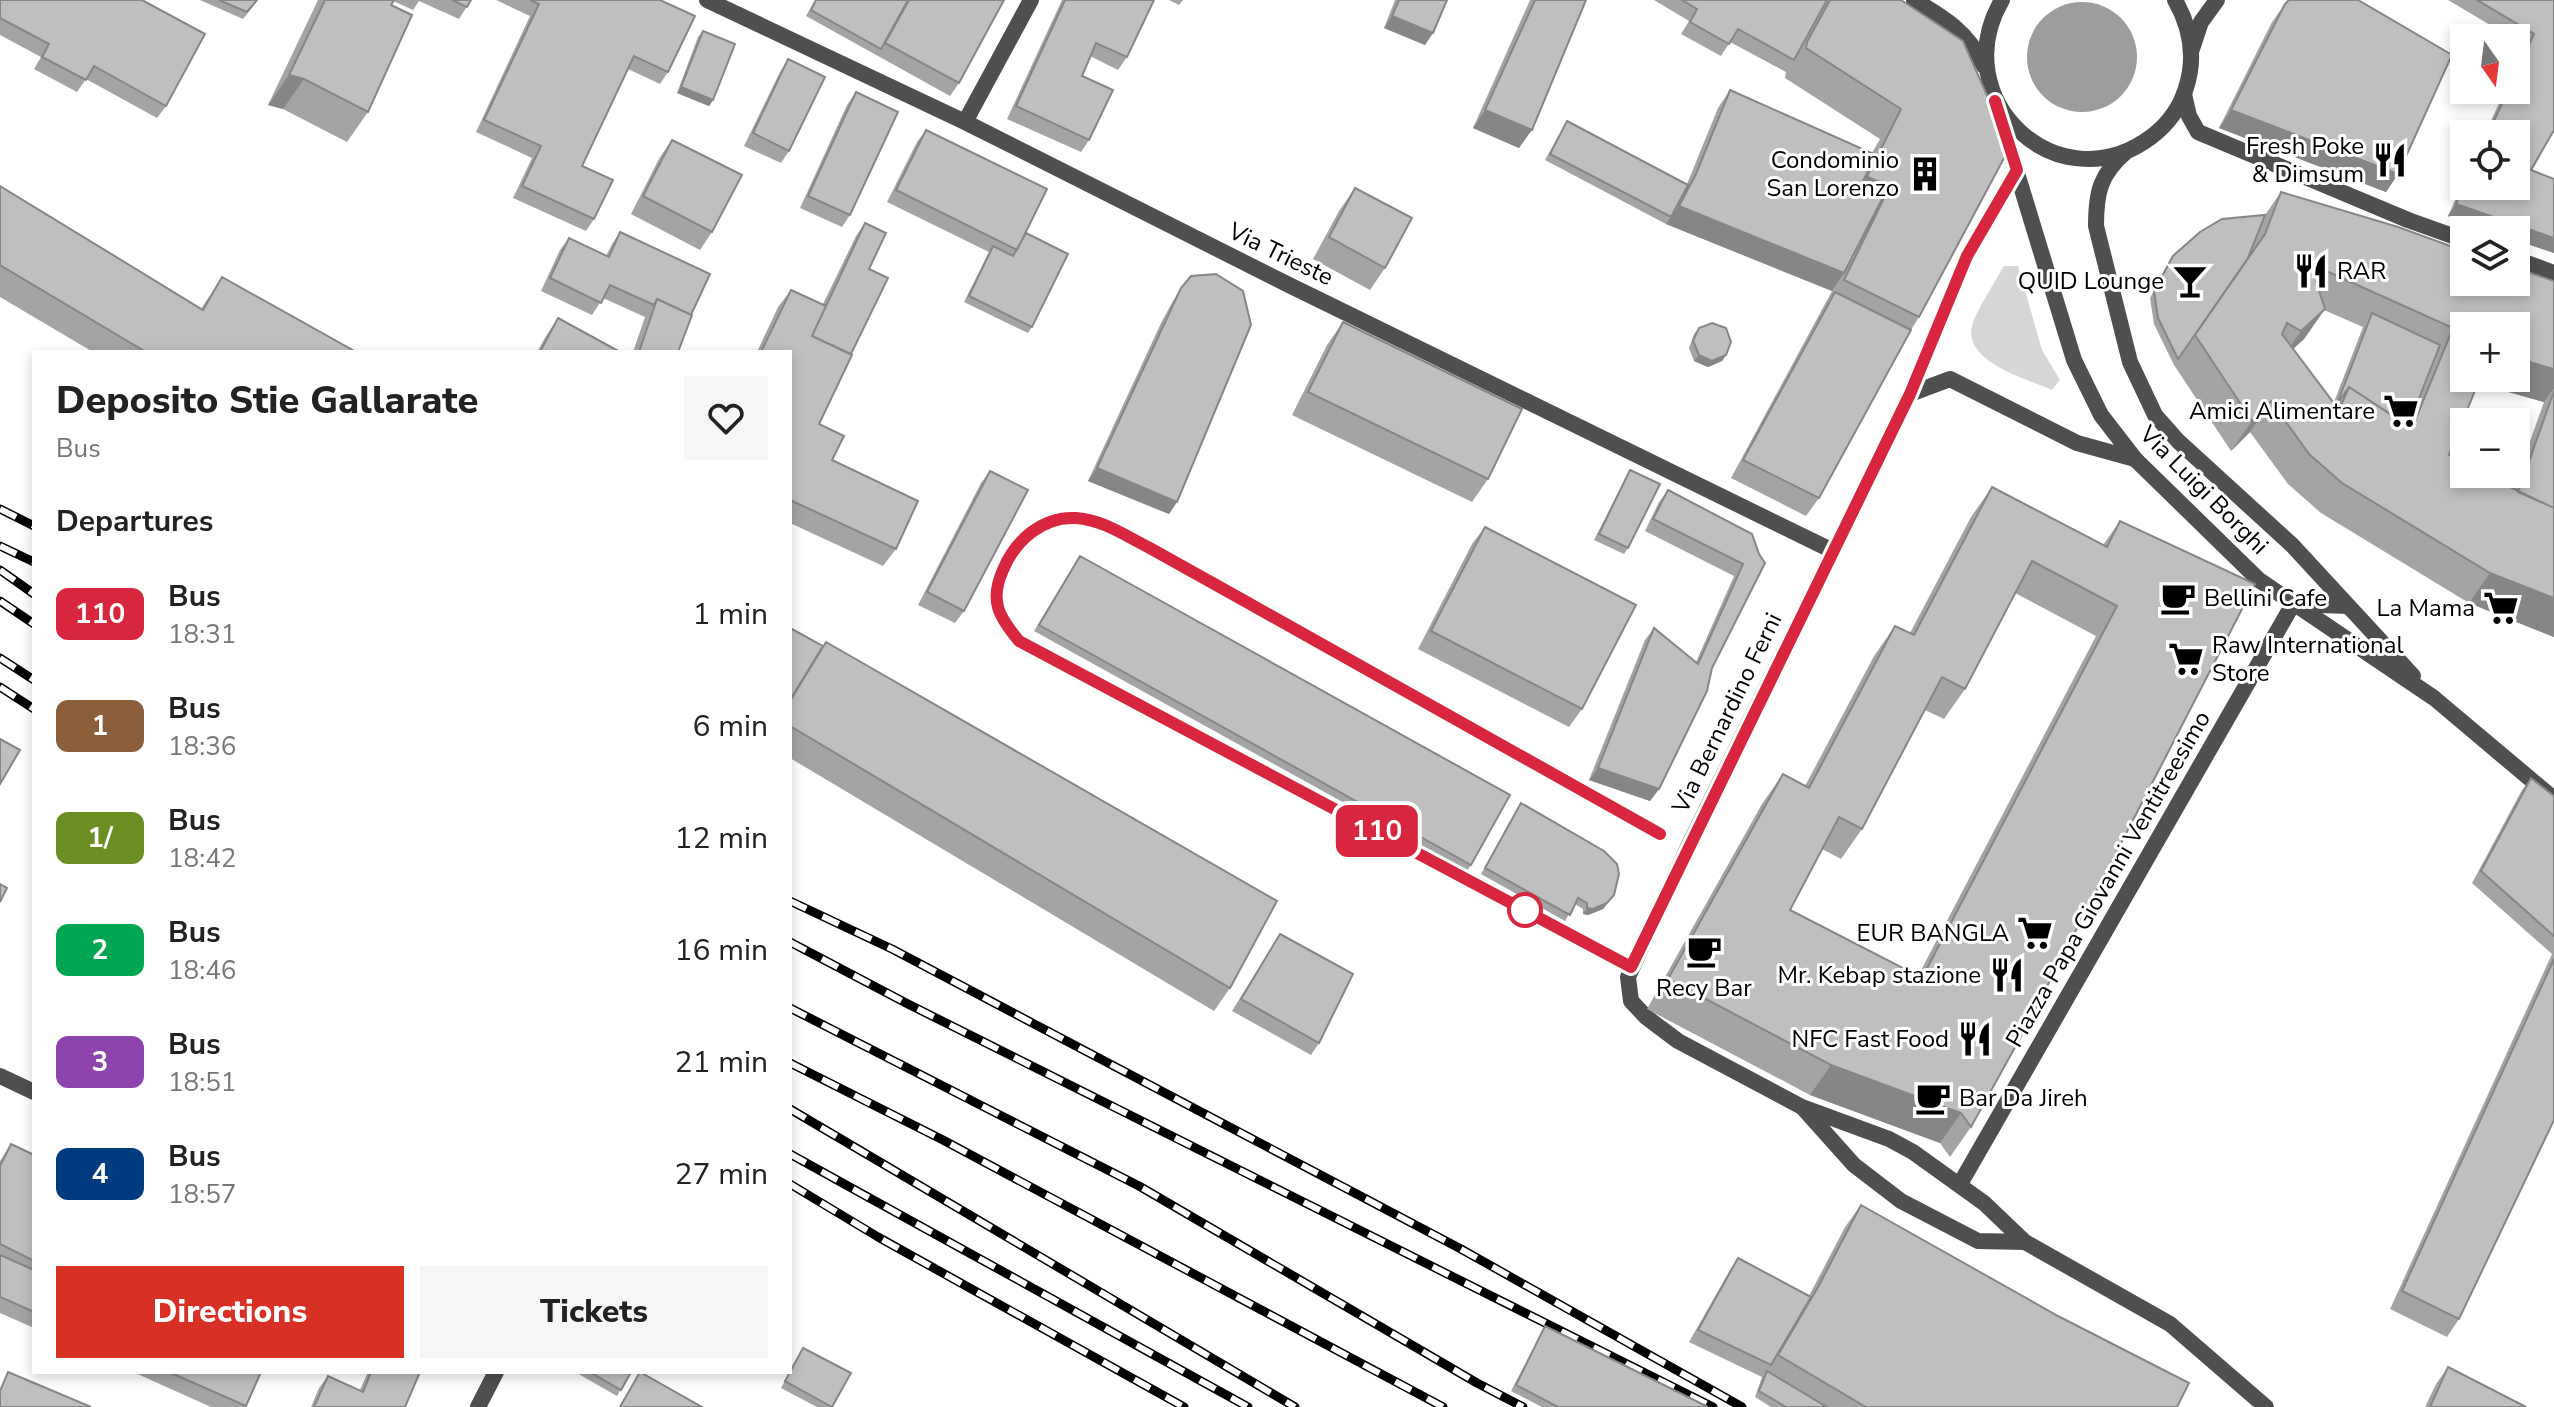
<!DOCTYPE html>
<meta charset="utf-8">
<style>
:root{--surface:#fff;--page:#f6f6f6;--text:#222;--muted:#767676;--accent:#d93025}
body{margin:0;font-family:"Nunito Sans",sans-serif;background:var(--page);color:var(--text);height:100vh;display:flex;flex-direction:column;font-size:30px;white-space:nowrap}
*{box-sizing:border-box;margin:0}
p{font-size:26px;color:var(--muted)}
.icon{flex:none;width:44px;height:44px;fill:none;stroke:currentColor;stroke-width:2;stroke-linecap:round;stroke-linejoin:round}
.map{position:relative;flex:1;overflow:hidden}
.panel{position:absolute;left:32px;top:350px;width:760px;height:1024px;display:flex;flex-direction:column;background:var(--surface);border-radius:0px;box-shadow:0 4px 12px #0003}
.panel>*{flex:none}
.badge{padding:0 16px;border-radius:12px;font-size:28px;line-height:52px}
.needle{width:52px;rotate:166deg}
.controls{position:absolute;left:2450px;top:24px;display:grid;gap:16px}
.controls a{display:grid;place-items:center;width:80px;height:80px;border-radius:0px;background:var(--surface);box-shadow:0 4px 12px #0003;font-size:40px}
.map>.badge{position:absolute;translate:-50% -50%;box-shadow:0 0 0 4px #fff}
h2{padding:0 24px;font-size:30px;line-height:72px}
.round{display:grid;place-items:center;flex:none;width:84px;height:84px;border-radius:0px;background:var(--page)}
.overview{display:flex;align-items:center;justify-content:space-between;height:136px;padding:0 24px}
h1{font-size:38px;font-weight:800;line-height:60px}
.cta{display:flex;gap:16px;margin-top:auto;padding:16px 24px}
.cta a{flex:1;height:92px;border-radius:0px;background:var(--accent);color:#fff;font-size:32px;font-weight:800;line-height:92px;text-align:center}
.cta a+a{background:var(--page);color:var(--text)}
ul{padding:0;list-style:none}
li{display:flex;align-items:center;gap:24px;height:112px;padding:0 24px}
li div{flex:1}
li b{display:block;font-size:30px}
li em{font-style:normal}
li .badge{min-width:88px;font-weight:700;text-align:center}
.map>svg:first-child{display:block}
.green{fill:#d6d6d6}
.water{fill:#9d9d9d}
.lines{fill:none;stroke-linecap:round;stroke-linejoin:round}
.minor{stroke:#4f4f4f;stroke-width:16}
.tertiary{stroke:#4f4f4f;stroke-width:16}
.rail-casing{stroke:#000;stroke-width:9}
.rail{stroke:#fff;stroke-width:6;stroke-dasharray:18;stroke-linecap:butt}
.wall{fill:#a4a4a4;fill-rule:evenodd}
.shaded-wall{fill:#868686}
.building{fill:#bfbfbf;stroke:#868686;stroke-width:2;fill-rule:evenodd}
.line-casing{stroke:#fff;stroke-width:18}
.line{stroke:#d7263d;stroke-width:12}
.stop-dot{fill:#fff;stroke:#d7263d;stroke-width:4}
.labels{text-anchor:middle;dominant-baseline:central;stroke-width:6;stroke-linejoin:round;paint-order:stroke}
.poi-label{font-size:24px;fill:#000;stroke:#fff;text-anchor:end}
.street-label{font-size:24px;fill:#000;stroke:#fff}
</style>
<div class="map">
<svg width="2554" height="1407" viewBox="0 0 2554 1407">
<rect width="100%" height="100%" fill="#fff"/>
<path class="green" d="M2004 266H2018L2042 350 2060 380 2052 390C2027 379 1963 362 1972 326 1975 313 1996 280 2004 266Z"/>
<path class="water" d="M2027 57a55 55 0 1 1 110 0a55 55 0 1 1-110 0Z"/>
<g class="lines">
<path class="minor" d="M707 0 965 122 1291 286 1833 551
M2192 49 2201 22 2217 0
M2184 94 2189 116 2198 132 2408 220 2464 240
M965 122 1031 0
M2017 170 1967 256 1910 394 1687 849 1628 977 1631 1001 1646 1017 1678 1041 1802 1107 1889 1139 1913 1152 1984 1203 2025 1242 2170 1324 2266 1407
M2516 259 2554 273
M1910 394 1950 379 2077 443 2135 459
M0 1076 34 1092
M1803 1108 1854 1165 1901 1201 1978 1241 2025 1242
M1960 1184 2293 604 2348 606
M478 1407 496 1372"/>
<path class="tertiary" d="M1914 0C1945 18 1968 32 1984 66
M2002 0C1944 99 2058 206 2151 137 2167 125 2180 108 2186 88 2196 57 2191 28 2175 0
M1995 101 2074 360 2101 415 2135 459 2259 580 2434 698 2554 799
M2127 151C2100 174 2096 192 2096 226L2130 362 2155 415 2178 441 2292 545 2413 676"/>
<g class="rail-casing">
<path id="rail" d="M0 509 34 526
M0 546 34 562
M0 570 34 594
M0 601 34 624
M0 658 34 680
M0 687 34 709
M790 901 892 949 1461 1249 1742 1407
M790 942 906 1003 1713 1407
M790 1008 1139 1186 1477 1383 1523 1407
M790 1063 943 1140 1443 1407
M790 1109 1295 1407
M790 1154 1248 1407
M790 1184 878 1237 1184 1407"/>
</g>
<use href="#rail" class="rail"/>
</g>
<path class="wall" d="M0 0 166 106 157 118 86 79 77 92 34 69 41 57 0 35Z
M200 0H258L243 19Z
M318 0H471L459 19 419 1 413 10 393 1 391 5 368 112 347 142 283 109 268 105Z
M496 0H660L668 72 660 84 628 69 582 166 594 219 586 231 513 198 532 158 476 132 530 16Z
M815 0H1004L959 83 950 96 806 16Z
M1062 0H1154L1127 57 1118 70 1090 56 1082 76 1089 140 1081 152 1007 119Z
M1169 0H1183L1179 5Z
M1395 0H1447L1425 45 1384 28Z
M1530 0H1586L1519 148 1473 128Z
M1654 0H1901L1919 317 1911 330 1819 498 1806 516 1731 478 1832 291 1666 224 1545 160 1567 121 1687 184 1718 108 1730 90 1872 153 1880 139 1785 78 1786 72 1730 42 1721 56 1681 34 1689 21Z
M2448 0H2554L2531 170 2554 253 2516 240V230H2488L2448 216 2464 180V186L2516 134H2485L2505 90H2516V66L2525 46 2516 40V38H2512Z
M2285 4 2398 174 2386 192 2219 128 2272 22Z
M703 31 713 100 709 106 677 93 698 37Z
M788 59 789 151 781 163 744 146 780 72Z
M856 92 850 215 842 227 800 208 847 105Z
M926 130 1026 233 1032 327 1028 333 964 302 989 252 887 202 917 142Z
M672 140 712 232 700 250 631 214 660 157Z
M0 186 201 309 222 277 356 352H93L0 297Z
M1355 188 1385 268 1370 290 1313 259 1339 211Z
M2281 192 2554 281V637L2469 603 2321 513 2288 484 2250 432 2231 451 2174 365 2154 324 2150 298 2169 262 2173 256 2265 215ZM2324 310 2363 327 2334 402 2293 349 2304 339ZM2477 383 2544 402 2513 489 2449 455Z
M865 223 869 269 851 354 819 424 832 460 896 549 883 566 790 523V352H757L778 307 791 290 823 304 856 236Z
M620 232 691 315 678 352H633L645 317 603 298 592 315 541 291 560 250 569 238 606 256 612 244Z
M1181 288 1177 502 1169 514 1088 481 1161 323 1173 301Z
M558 318 620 352H537L546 336Z
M1343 322 1488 479 1472 502 1292 415 1327 345Z
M1699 328 1726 355 1722 361 1708 367 1694 361 1689 348 1694 334Z
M1630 470 1628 548 1624 554 1594 540 1626 477Z
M990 471 964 611 955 623 918 605 981 483Z
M1992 487 2103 545 2120 521 2255 584 1971 1127 1950 1157 1940 1143 1810 1095 1647 1009 1762 804 1783 774 1805 786 1874 656 1895 626 1910 633 1971 517ZM2015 593 2096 636 1918 976 1790 910 1822 849 1841 859 1862 829 1925 710 1944 719 1965 689Z
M1668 490 1752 534 1712 668 1659 789 1650 801 1589 780 1645 640 1654 628 1696 662 1734 576 1645 531 1659 502Z
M1485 527 1582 709 1569 727 1418 649 1472 544Z
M1076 562 1471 865 1467 871 1034 631Z
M790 628 1230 988 1214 1011 790 758Z
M2531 778 2554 796V1120L2459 1319 2447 1337 2390 1309 2552 954 2472 883 2522 790Z
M1521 803 1614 895 1603 909 1588 915 1583 914V909L1575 904 1565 921 1481 874Z
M1280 934 1319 1043 1311 1055 1232 1011Z
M11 1144 34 1155V1328L0 1313V1161Z
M1861 1205 2177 1407H1771L1755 1397 1762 1377 1689 1342 1730 1270 1738 1258 1809 1296 1845 1227Z
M1545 1326 1708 1407H1542L1511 1391Z
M803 1348 832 1407H817L781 1388Z
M2448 1367 2526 1407H2425L2436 1384Z
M133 1372H261L245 1407H211Z
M368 1372H420L405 1407H311L319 1388 328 1376 360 1390Z
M575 1372H631L617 1396Z
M640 1372 702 1407H619Z"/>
<path class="shaded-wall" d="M1392 16 1433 33 1425 45 1384 28Z
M289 75 304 79 283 109 268 105Z
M681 87 713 100 709 106 677 93Z
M1485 110 1532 130 1519 148 1473 128Z
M2231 110 2398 174 2386 192 2219 128Z
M1867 177 1890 186 1869 216 1846 207Z
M2456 204 2554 238V253L2516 240V230H2488L2448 216Z
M1679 206 1844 273 1832 291 1666 224Z
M2325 309 2304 339 2280 361 2301 331Z
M1699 355H1726L1722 361 1708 367 1694 361Z
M2516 358 2554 369V388L2544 402 2469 381 2471 378H2516Z
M2271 401 2250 432 2231 451 2252 421Z
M1097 468 1177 502 1169 514 1088 481Z
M2490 573 2554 598V637L2469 603Z
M1598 768 1659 789 1650 801 1589 780Z
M1614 895 1603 909 1588 915 1583 914 1587 908Z
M1831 1065 1961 1113 1940 1143 1810 1095Z"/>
<path class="building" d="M0 0H142L205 34 166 106 94 66 86 80 42 57 49 44 0 18Z
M219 0H257L247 12Z
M325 0H394L391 5 412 15 368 112 304 79 289 75Z
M452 0H471L467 7Z
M530 0H660L695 16 668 72 634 56 582 166 613 180 594 219 522 186 541 146 484 120 539 4Z
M816 0H908L881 49 811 10Z
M909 0H1004L959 83 885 43Z
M1065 0H1154L1127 57 1096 43 1082 76 1113 90 1089 140 1016 106Z
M1399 0H1447L1433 33 1392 16Z
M1535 0H1586L1532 130 1485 110Z
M1682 0H1827L1794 60 1738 29 1729 44 1690 22 1697 9Z
M1830 0H1901L1963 41 2010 147 1919 317 1844 280 1890 186 1867 177 1901 109 1806 48 1807 42Z
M2289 0H2358L2452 55 2398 174 2231 110 2285 4Z
M2477 0H2554V130L2531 170 2554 179V238L2456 204 2464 186H2516V134H2488L2508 90H2516V73L2534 34Z
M703 31 735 44 713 100 681 87Z
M788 59 825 77 789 151 753 133Z
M1730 90 1876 155 1859 189 1882 199 1844 273 1679 206 1696 174Z
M856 92 898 112 850 215 808 196Z
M1567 121 1688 185 1671 217 1550 154Z
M926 130 1047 189 1017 250 896 190Z
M672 140 742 175 712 232 643 196Z
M0 186 203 310 222 277 356 352H146L0 265Z
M1355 188 1412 218 1385 268 1329 237Z
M2281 192 2398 227 2464 251V282H2516V268L2554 281V369L2516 358V326H2464V378H2480L2449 455 2464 463V474H2485L2522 493 2554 508V598L2490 573 2342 483 2309 454 2271 401 2252 421 2195 335 2265 234ZM2324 270 2453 328 2412 428 2349 387 2339 410 2282 334 2287 323 2301 331 2325 309 2316 281Z
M2265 215 2248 258 2178 359 2158 318 2154 291 2173 256 2200 232 2222 219Z
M865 223 886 233 869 269 888 278 851 354 812 336Z
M620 232 710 274 691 315 657 299 654 305 610 285 601 303 550 278 569 238 609 257Z
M1026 233 1068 254 1032 327 969 296 993 246 1013 256Z
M1216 274 1243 291 1251 325 1177 502 1097 468 1181 288 1191 276Z
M791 290 826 306 812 336 852 355 819 424 844 436 832 460 918 501 896 549 790 500V352H761Z
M1835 292 1911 330 1819 498 1743 460Z
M657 299 692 315 678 352H639Z
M2372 313 2440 345 2408 426 2349 387 2337 404Z
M558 318 620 352H540Z
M1343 322 1522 409 1488 479 1308 392Z
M1712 323 1726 328 1731 342 1726 355 1712 361 1699 355 1693 341 1699 328Z
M2554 391V508L2518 492Z
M1630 470 1660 484 1628 548 1599 534Z
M990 471 1028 490 964 611 927 592Z
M1992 487 2107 547 2120 521 2255 584 2024 1031 1971 1127 1961 1113 1831 1065 1668 979 1783 774 1809 788 1895 626 1914 635ZM2032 561 2117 606 1922 978 1790 910 1839 817 1862 829 1942 677 1965 689Z
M1668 490 1752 534 1759 554 1765 563 1712 668 1707 691 1659 789 1598 768 1654 628 1698 664 1743 564 1653 519Z
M1485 527 1636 605 1582 709 1431 631Z
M1080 556 1510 795 1471 865 1039 625Z
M790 628 823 646 790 700Z
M826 642 1277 901 1230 988 790 726V701Z
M0 739 20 750 0 784Z
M2531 778 2554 796V936L2481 871Z
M1521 803 1604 851 1617 864 1619 874 1614 895 1607 903 1593 909 1587 908V903L1578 898 1570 915 1485 868Z
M0 884 7 888 0 902Z
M1280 934 1353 974 1319 1043 1241 999Z
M2554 959V1120L2459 1319 2402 1291Z
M11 1144 34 1155V1261L0 1244V1166Z
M1861 1205 2058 1316 2189 1383 2177 1407H1866L1778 1355 1818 1287Z
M0 1255 34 1270V1312L0 1297Z
M1738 1258 1811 1297 1771 1365 1698 1330Z
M1545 1326 1708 1407H1558L1516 1385Z
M803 1348 851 1373 832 1407 785 1381Z
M2448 1367 2526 1407H2430Z
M1767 1371 1827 1407H1786L1759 1391Z
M8 1372 91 1407H0V1391Z
M169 1372H261L246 1406Z
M371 1372H420L405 1407H314L328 1376 363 1392Z
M590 1372H631L621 1390Z
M640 1372 702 1407H620Z"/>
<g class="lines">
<g class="line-casing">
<path id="line" d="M1660 834C1521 756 1382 678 1243 600 1211 582 1180 565 1148 547 1124 535 1103 520 1076 518 1042 516 1015 541 1003 570 989 601 999 617 1019 641L1631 967 1910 394 1967 256 2017 170 1995 101"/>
</g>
<use href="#line" class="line"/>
</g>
<defs>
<g id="restaurant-bare" transform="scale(2.76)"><path d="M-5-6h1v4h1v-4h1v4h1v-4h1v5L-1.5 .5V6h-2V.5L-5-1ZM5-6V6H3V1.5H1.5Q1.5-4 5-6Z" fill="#000" stroke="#fff" stroke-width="2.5" paint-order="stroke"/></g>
<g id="building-bare" transform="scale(2.76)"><path d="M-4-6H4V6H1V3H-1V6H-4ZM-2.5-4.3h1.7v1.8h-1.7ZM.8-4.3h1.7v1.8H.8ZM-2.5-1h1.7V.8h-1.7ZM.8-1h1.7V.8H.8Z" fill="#000" stroke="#fff" stroke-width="2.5" paint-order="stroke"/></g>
<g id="bar-bare" transform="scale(2.76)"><path d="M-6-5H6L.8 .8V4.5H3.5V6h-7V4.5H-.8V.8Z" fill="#000" stroke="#fff" stroke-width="2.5" paint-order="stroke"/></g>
<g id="supermarket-bare" transform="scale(2.76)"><path d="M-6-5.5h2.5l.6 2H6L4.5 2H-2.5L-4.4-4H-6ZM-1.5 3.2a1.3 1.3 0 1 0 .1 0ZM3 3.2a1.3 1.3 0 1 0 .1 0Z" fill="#000" stroke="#fff" stroke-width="2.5" paint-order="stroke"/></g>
<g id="cafe-bare" transform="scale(2.76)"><path d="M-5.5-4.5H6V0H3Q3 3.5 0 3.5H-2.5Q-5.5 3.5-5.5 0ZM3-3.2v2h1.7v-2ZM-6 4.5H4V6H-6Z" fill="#000" stroke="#fff" stroke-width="2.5" paint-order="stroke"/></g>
</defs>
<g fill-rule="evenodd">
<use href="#restaurant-bare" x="2390" y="160"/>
<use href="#building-bare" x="1925" y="174"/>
<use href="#restaurant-bare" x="2311" y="271"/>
<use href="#bar-bare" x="2190" y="281"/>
<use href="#supermarket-bare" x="2401" y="411"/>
<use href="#cafe-bare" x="2178" y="598"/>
<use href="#supermarket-bare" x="2501" y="608"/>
<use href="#supermarket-bare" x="2186" y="659"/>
<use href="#supermarket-bare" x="2035" y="933"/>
<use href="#cafe-bare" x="1704" y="951"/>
<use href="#restaurant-bare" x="2007" y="975"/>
<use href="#restaurant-bare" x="1975" y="1039"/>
<use href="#cafe-bare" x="1933" y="1098"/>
</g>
<circle class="stop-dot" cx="1525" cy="910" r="16"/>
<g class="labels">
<g class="poi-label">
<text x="2364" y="146">Fresh Poke<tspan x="2364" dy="28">&amp; Dimsum</tspan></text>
<text x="1899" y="160">Condominio<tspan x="1899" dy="28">San Lorenzo</tspan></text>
<text x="2337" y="271" text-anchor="start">RAR</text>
<text x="2164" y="281">QUID Lounge</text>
<text x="2375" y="411">Amici Alimentare</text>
<text x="2204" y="598" text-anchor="start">Bellini Cafe</text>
<text x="2475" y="608">La Mama</text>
<text x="2212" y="645" text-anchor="start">Raw International<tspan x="2212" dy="28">Store</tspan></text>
<text x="2009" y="933">EUR BANGLA</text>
<text x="1981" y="975">Mr. Kebap stazione</text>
<text x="1704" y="988" text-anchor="middle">Recy Bar</text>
<text x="1949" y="1039">NFC Fast Food</text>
<text x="1959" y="1098" text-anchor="start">Bar Da Jireh</text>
</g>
<g class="street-label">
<text transform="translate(1281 254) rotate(26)">Via Trieste</text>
<text transform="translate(2204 490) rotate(45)">Via Luigi Borghi</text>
<text transform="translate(1727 713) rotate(-64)">Via Bernardino Ferni</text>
<text transform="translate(2108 879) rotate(-60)">Piazza Papa Giovanni Ventitreesimo</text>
</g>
</g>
</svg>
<div class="controls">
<a><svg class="needle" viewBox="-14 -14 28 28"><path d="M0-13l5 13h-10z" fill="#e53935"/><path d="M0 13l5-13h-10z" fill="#767676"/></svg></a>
<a><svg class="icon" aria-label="locate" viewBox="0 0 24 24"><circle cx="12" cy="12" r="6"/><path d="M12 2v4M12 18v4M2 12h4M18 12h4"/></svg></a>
<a><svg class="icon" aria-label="layers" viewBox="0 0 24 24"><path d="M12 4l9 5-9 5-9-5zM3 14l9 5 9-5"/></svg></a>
<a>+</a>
<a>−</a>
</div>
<b class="badge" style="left:1377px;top:831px;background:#d7263d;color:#fff">110</b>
<section class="panel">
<div class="overview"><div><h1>Deposito Stie Gallarate</h1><p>Bus</p></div><a class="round"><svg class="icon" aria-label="heart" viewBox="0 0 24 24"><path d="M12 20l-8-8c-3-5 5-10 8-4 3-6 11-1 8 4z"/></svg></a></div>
<h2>Departures</h2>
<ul>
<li><span class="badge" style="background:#d7263d;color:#fff">110</span><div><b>Bus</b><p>18:31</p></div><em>1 min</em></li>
<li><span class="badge" style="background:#8b5e3c;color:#fff">1</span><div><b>Bus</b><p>18:36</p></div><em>6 min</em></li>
<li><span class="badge" style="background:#6b8e23;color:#fff">1/</span><div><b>Bus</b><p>18:42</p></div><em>12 min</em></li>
<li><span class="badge" style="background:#00a651;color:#fff">2</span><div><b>Bus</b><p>18:46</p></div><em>16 min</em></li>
<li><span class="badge" style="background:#8e44ad;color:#fff">3</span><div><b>Bus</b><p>18:51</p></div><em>21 min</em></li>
<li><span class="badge" style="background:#003b80;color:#fff">4</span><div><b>Bus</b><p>18:57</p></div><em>27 min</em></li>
</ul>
<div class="cta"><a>Directions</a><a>Tickets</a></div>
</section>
</div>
